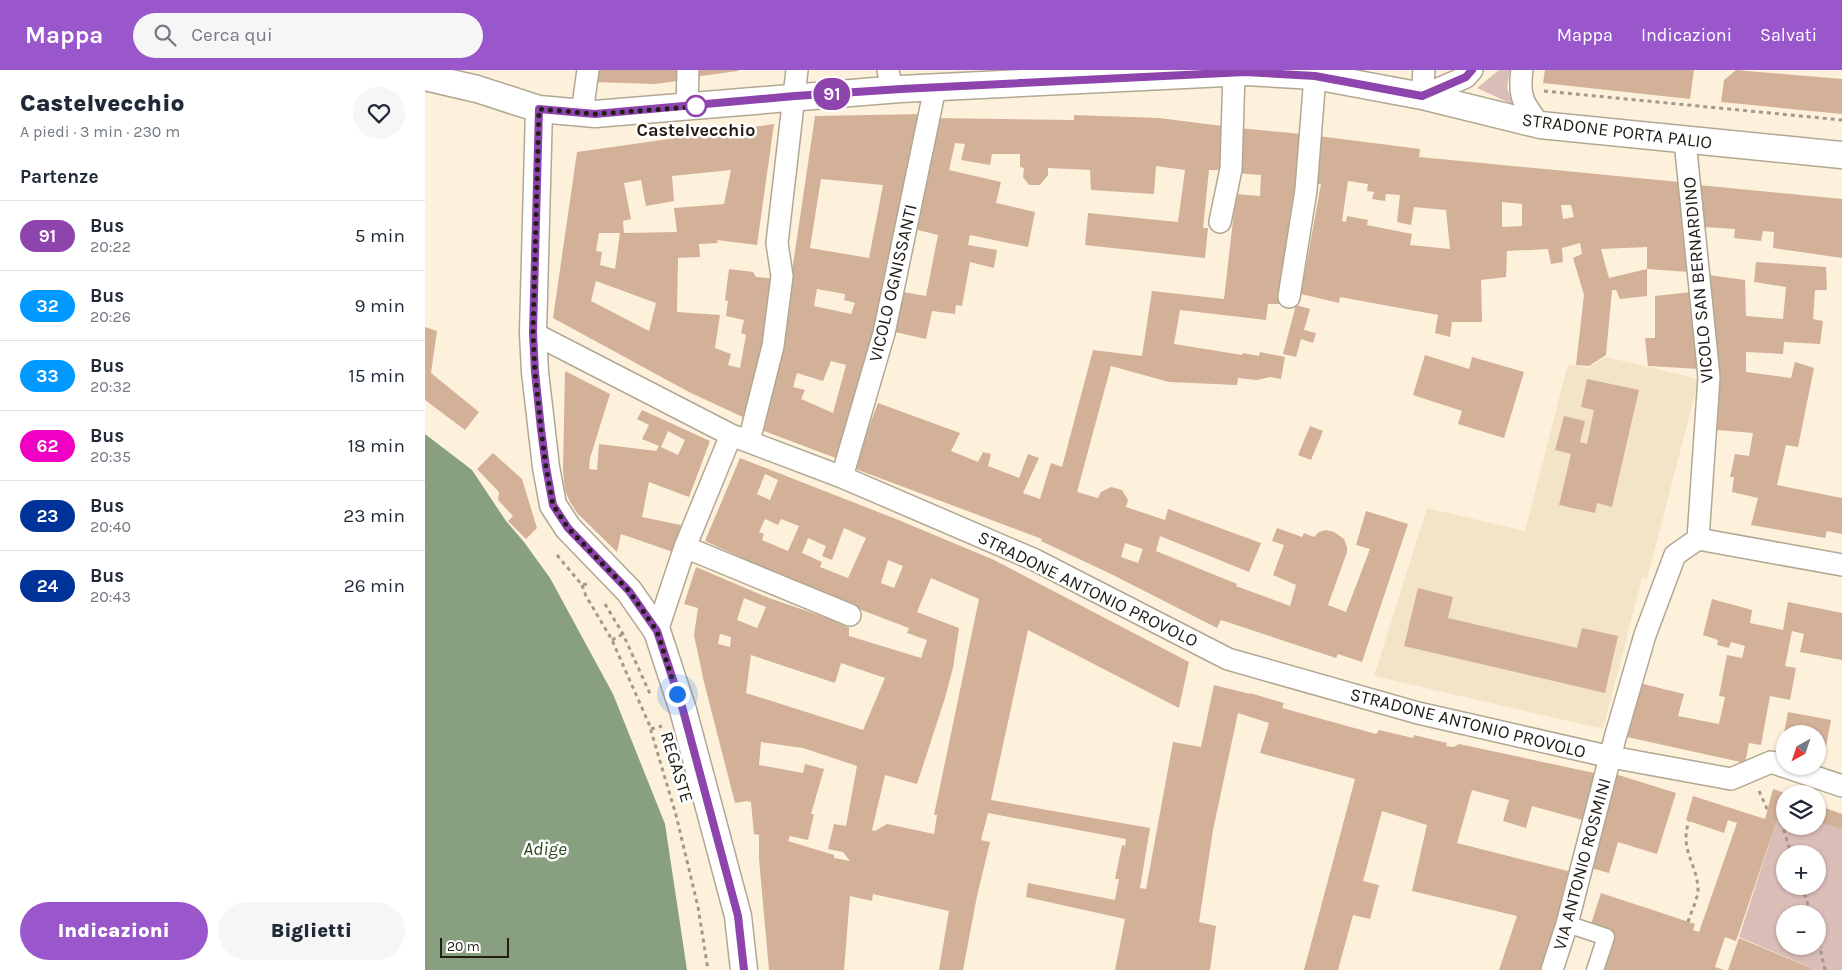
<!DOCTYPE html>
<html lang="it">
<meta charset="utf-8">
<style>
:root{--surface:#fff;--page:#f6f6f7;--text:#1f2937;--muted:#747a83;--line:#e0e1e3;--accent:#9a57cc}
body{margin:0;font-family:Karla,sans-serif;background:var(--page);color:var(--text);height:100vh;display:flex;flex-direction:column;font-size:19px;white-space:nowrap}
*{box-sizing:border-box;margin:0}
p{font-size:16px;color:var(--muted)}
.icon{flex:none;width:28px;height:28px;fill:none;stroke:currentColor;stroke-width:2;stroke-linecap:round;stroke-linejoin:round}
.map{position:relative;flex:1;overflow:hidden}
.sheet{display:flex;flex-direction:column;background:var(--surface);width:425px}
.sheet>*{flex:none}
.badge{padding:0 10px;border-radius:16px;font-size:18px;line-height:32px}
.needle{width:32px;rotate:220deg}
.fabs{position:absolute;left:1351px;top:655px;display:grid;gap:10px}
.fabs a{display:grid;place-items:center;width:50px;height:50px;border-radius:50%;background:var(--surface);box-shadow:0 1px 4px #0004;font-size:25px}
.scale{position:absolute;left:15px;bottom:12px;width:69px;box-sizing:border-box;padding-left:5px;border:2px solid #221d15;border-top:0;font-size:14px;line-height:18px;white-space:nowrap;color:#221d15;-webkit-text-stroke:4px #fff;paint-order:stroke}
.you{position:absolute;width:25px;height:25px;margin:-12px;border:4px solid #fff;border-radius:50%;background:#1a73e8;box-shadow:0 0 0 8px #1a73e833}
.map>.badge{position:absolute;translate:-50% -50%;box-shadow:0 0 0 2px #fff}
h2{padding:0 20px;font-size:19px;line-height:45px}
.round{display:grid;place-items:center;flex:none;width:52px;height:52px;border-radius:26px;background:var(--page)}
.headline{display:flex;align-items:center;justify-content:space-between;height:85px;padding:0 20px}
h1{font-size:24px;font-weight:800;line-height:38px}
.action{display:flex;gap:10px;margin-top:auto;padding:10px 20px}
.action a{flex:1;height:58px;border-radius:30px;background:var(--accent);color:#fff;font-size:20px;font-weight:800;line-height:58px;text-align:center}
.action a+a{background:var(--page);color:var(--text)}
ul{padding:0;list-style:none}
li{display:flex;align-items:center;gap:15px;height:70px;padding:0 20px;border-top:1px solid var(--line)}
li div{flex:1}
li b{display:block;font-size:19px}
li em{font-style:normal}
li .badge{min-width:55px;font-weight:700;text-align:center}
header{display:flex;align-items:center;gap:30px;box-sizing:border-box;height:70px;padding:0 25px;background:var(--accent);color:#fff}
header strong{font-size:24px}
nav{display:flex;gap:28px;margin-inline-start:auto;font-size:18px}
.search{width:350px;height:45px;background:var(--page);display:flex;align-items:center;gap:12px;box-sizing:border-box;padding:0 18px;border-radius:28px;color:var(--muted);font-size:19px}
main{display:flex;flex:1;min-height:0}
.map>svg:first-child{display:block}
.built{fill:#f3e4c7}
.green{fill:#dbbdb8;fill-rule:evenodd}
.water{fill:#88a080}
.building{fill:#d3b098;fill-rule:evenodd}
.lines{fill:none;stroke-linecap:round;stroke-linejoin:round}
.pedestrian-casing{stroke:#b2a792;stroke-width:19}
.minor-casing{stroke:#b2a792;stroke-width:24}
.tertiary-casing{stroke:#b2a792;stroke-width:29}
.path{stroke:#a39a8a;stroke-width:3;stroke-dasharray:4 4;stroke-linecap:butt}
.pedestrian{stroke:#fff;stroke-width:16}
.minor{stroke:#fff;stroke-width:21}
.tertiary{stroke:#fff;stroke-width:26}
.line-casing{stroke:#fff;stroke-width:11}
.line{stroke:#8e44ad;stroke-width:8}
.walk{stroke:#221d15;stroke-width:5;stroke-dasharray:0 9}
.stop-dot{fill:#fff;stroke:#8e44ad;stroke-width:2.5}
.labels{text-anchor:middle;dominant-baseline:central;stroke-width:5;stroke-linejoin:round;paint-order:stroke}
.stop-label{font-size:18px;font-weight:bold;fill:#221d15;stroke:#fff}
.street-label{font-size:18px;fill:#221d15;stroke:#fff}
.water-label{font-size:19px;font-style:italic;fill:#2a4b1d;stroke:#fff}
</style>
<header>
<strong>Mappa</strong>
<div class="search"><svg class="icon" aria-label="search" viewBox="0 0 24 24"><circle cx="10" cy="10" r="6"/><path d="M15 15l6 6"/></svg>Cerca qui</div>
<nav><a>Mappa</a><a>Indicazioni</a><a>Salvati</a></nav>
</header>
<main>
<section class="sheet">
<div class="headline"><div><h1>Castelvecchio</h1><p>A piedi · 3 min · 230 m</p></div><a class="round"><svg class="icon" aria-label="heart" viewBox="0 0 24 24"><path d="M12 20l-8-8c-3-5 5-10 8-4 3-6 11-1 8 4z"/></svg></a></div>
<h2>Partenze</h2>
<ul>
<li><span class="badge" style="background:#8e44ad;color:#fff">91</span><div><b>Bus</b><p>20:22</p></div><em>5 min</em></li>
<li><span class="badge" style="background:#09f;color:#fff">32</span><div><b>Bus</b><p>20:26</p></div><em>9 min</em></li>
<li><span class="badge" style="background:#09f;color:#fff">33</span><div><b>Bus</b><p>20:32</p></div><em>15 min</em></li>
<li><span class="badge" style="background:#f000c2;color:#fff">62</span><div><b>Bus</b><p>20:35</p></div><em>18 min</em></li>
<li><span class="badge" style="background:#039;color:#fff">23</span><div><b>Bus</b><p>20:40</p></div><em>23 min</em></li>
<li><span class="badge" style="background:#039;color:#fff">24</span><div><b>Bus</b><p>20:43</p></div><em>26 min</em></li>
</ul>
<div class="action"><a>Indicazioni</a><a>Biglietti</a></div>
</section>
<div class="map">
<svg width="1417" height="900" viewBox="0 0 1417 900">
<rect width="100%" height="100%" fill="#fdf1db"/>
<path class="built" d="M1181 287 1274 309 1222 509 1217 508 1178 659 949 606 1002 438 1100 461 1143 294 1163 298Z"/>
<path class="green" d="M1074 0H1085L1082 18 1089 35 1052 18Z
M1356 737 1360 739V756H1392L1393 751 1417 760V900H1391L1314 867ZM1360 784H1392V816H1360ZM1360 844H1392V876H1360Z"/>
<path class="water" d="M0 364 47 400 81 451 99 472 125 508 188 624 240 754 262 900H0Z"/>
<path class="building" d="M170 0H253L252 11 230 14 169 12Z
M269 0H313V1L268 7Z
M1120 0H1269L1265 29 1118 13Z
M1311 0 1417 9V44L1296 32 1299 10Z
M499 44 436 322 416 390 334 359 357 269 390 46ZM396 109 458 115 444 188 385 178ZM392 219 420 224 419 230 430 233 426 244 389 236ZM406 291 421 295 408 343 376 329 380 320 368 317 372 303 398 311Z
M649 45 734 48 805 57 801 100H784L778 158H783L780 188 660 175 663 143 753 152 760 100 731 96 729 124 666 120 665 100 623 98V105L615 115H604L598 107 599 98 595 97V84H567L565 95 536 90 540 74 530 73 524 100 576 112 571 133 610 142 603 177 545 165 543 175 572 180 569 198 545 192 537 236 531 235 530 244 507 241 501 269 470 262 478 222 501 226 513 165 489 159 509 48 649 50Z
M349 54 332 175 292 170 293 173 274 174 275 187 253 188 252 242 295 245 290 278 306 284 303 295 315 298 321 265 316 263 319 250 301 246 303 231 300 230 304 199 328 202 331 207 352 209 324 350 264 322 128 248 152 82ZM306 100 299 134 249 138 252 162 199 163 198 151 206 149 199 113 216 110 221 136 249 131 247 106ZM174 163H195L190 199 175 195 177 182 171 181ZM171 211 231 233 224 261 166 231Z
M814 58 877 64 856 234H843L841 250 755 240 749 274 817 285 818 283 834 286 835 282 860 287 856 309 845 307 832 310 813 308 812 315 744 312 686 296 652 422 673 428 676 422 686 417 697 420 703 430 701 437 740 450 743 439 836 473 824 502 735 466 731 481 812 514 811 516 865 536 871 515 848 505 859 475 847 471 852 458 877 467 879 463 889 467 894 462 901 460 909 462 919 469 922 477V482L903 535 921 542 945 479 931 475 941 441 983 454 937 592 913 584 911 588 796 550 792 558 688 505 616 471 617 469 428 398 453 333 535 363 526 381 553 392 558 382 566 384 563 396 594 408 603 384 614 388 598 423 615 429 626 393 637 397 668 280 717 286 727 221 799 229 811 124 835 126 836 105 811 103ZM700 473 718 479 713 493 696 487Z
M893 66 995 79 994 87 1254 112 1264 202 1222 199V177L1176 179 1184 208 1222 199V226L1195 229 1191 220H1187L1181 285 1164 296 1151 295 1159 225 1148 188 1157 184 1155 173 1137 178 1138 192 1126 194 1123 179 1082 181 1081 207 1056 210 1057 252H1027L1025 267 1010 263 1013 245 915 227 914 233 876 224 896 114H891ZM923 111 943 114 942 121 949 122 947 129 960 131 961 124 975 125 972 152 986 155 989 137 1021 140 1025 179 985 175 987 164 942 155 943 150 922 146 921 152 917 151ZM1077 132 1097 134V156L1077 157ZM1136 135H1146L1149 147 1138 149Z
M1274 115 1417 129V188L1348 178 1349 162 1338 161 1336 171 1309 168 1310 159 1279 157Z
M1331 192 1401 197 1402 220H1390L1388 249 1398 251 1395 274 1359 272 1358 284 1321 282V302L1366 308 1370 292 1389 298 1373 377 1361 375 1352 415 1417 428V464L1402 461 1400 468 1326 455 1333 428 1307 422 1309 407H1305L1310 384 1324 386 1328 363 1292 360 1294 298 1284 205 1320 210 1321 246 1358 249 1361 217 1329 212Z
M1267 222 1275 299 1223 296 1220 268H1230V226Z
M871 235 885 239 879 260 891 263 888 273 876 269 871 287 858 284Z
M0 257 12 261 6 303 54 342 40 360 0 330Z
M1000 285 1044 299 1047 287 1099 302 1079 368 1033 354 1037 341 988 325Z
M140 301 185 324 165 388 164 399 172 400 174 374 231 381 234 376 217 369 224 355 212 349 217 340 285 371 264 427 224 412 217 447 256 455 248 482 196 464 192 482 153 444 145 432 140 421 138 401ZM243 361 260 370 253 385 236 377Z
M1162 309 1214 320 1187 437 1172 433 1170 443 1134 435 1146 384 1130 380 1139 346 1160 351 1155 372 1162 374 1169 340 1156 337Z
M885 356 898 361 886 390 873 385Z
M68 383 97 409 112 458 101 469 83 451 88 446 73 430 74 422 52 399Z
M315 388 476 451 569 490 764 592 754 638 603 560 566 730 725 758 715 818 721 819 748 672 776 677 789 615 825 624V623L859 633 857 638 951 664 954 660 988 668 989 665 1022 673 1021 676 1029 677 1034 674 1174 704 1161 751 1107 736 1101 758 1078 751 1084 730 1047 720 1032 773 1151 803 1118 900H1074L1092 846 987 821 1002 755 957 741 938 811 954 815 945 849 928 845 913 900H879L930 709 835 683 844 653 813 643 788 760 774 852 791 856 785 900H690L700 849 601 827 603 813 690 830 694 809H690L697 775 700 776 701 769 563 743 556 770 565 772 552 826 538 900H514L524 841 448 824 447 831 425 826 419 900H344L334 789V765L329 764 326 732 322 731 310 733 279 612 269 565 273 538 259 534 271 497 344 528 408 550 424 558V566L496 588 502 570 482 563 484 558 423 535 280 471ZM340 404 353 410 345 430 332 424ZM340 449 353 455 356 449 374 456 363 481 337 470 339 464 334 462ZM419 458 441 468 423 508 395 497 397 492 377 483 383 468 401 476 397 486 407 490ZM463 490 478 496 469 518 456 513ZM506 508 554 529 509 745H512L509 764 462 754 450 761 447 760 460 705 492 714 520 628 528 598 534 558 492 542ZM319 528 341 537 332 558 312 550ZM295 564 306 567 305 577 293 574ZM326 585 410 613 416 593 460 608 438 660 321 623ZM336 672 378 678 432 696 421 756 409 754 403 779 418 782 425 791 409 788V785L363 771 365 766 383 770 389 744H386L399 699 380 694 378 703 334 695Z
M993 518 1028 527 1023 548 1152 578 1157 558 1193 566 1180 623 979 576Z
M1287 529 1327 540 1325 553 1358 560 1363 532 1417 543V590L1375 582 1379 564 1367 561 1360 596 1371 598 1365 630 1345 626 1336 675 1324 673 1320 693 1202 667 1214 613 1259 624 1253 646 1294 654 1300 627 1294 626 1302 585 1317 588 1320 576 1306 572 1304 578 1292 575 1293 570 1278 565Z
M1363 642 1406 650 1399 687 1392 686V664H1360V679H1356Z
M1187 703 1251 723 1232 784 1193 772 1184 803 1159 796Z
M1348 719 1360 723V739L1356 738 1311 871 1300 867 1290 897 1299 900H1173L1185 864 1165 857 1176 823 1270 854 1268 860 1274 862 1312 753 1303 750 1299 763 1261 750 1268 726 1340 749Z
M1392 735 1417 744V760L1392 751Z
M1314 868 1374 893 1390 900H1303Z"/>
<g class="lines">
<g class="pedestrian-casing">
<path id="pedestrian" d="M1142 854 1181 867 1170 900"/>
</g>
<g class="minor-casing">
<path id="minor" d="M463 0 467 20
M999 0 997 26 1041 7 1047 0
M1097 0C1093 27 1099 35 1115 55
M262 37 263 0
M157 43 163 0
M1260 71 1284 307 1273 469
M795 152 806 99 809 2
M864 227 881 120 890 6
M108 263 306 365 417 407 610 490 803 589 993 643 1186 687 1306 709 1346 692 1417 716
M324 371 348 276 357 206 352 173 372 0
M417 407 459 263 510 18
M1273 469 1417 495
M260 477 425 545
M232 561 260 477 306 365
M1127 900 1142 854 1190 668 1220 565 1250 485 1273 469"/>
</g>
<g class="tertiary-casing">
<path id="tertiary" d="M0 7 52 19 114 39 170 44 475 19 821 2 890 6 997 26 1115 55 1417 85
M114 39 108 263 110 302 121 397 128 435 143 458 204 521 232 561 258 640 313 846 319 900"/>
</g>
<path class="path" d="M1119 21 1417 50
M132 485 157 515 162 514
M157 515 161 526 187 570 224 654 251 745 273 837 283 900
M180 534 198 564 226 626
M187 570 198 564
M226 659 237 656
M1334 721 1343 741
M1354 744 1366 784
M1377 816 1386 844
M1263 852C1266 842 1273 829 1273 819 1272 793 1254 780 1264 751
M1392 865 1400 900"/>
<use href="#pedestrian" class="pedestrian"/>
<use href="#minor" class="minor"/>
<use href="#tertiary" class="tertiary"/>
</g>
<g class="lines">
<g class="line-casing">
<path id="line" d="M319 900 313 846 258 640 232 561 204 521 143 458 128 435 121 397 116 359 110 302 108 263 114 39 170 44 370 26 476 19 820 2 890 6 997 26 1041 7 1047 0"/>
</g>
<use href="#line" class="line"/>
<path class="walk" d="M252 624 232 561 204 521 143 458 128 435 121 397 116 359 110 302 108 263 114 39 170 44 280 36H271"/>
</g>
<circle class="stop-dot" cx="271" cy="36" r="10"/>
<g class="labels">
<g class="stop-label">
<text x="271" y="60">Castelvecchio</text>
</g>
<g class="street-label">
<text transform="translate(1192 61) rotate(7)">STRADONE PORTA PALIO</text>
<text transform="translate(1273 210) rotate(-95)">VICOLO SAN BERNARDINO</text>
<text transform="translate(468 213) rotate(-77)">VICOLO OGNISSANTI</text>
<text transform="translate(663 519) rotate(26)">STRADONE ANTONIO PROVOLO</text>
<text transform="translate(1043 653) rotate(14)">STRADONE ANTONIO PROVOLO</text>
<text transform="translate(252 697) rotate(73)">REGASTE</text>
<text transform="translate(1157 794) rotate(-75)">VIA ANTONIO ROSMINI</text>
</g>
<g class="water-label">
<text x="120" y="779">Adige</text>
</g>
</g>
</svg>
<div class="fabs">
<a><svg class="needle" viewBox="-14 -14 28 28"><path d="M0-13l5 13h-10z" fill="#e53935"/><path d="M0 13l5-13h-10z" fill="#747a83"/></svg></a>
<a><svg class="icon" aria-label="layers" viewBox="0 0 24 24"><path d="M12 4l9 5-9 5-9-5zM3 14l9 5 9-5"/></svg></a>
<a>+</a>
<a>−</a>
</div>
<div class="scale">20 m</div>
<div class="you" style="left:252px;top:624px"></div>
<b class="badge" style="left:407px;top:24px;background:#8e44ad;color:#fff">91</b>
</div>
</main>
